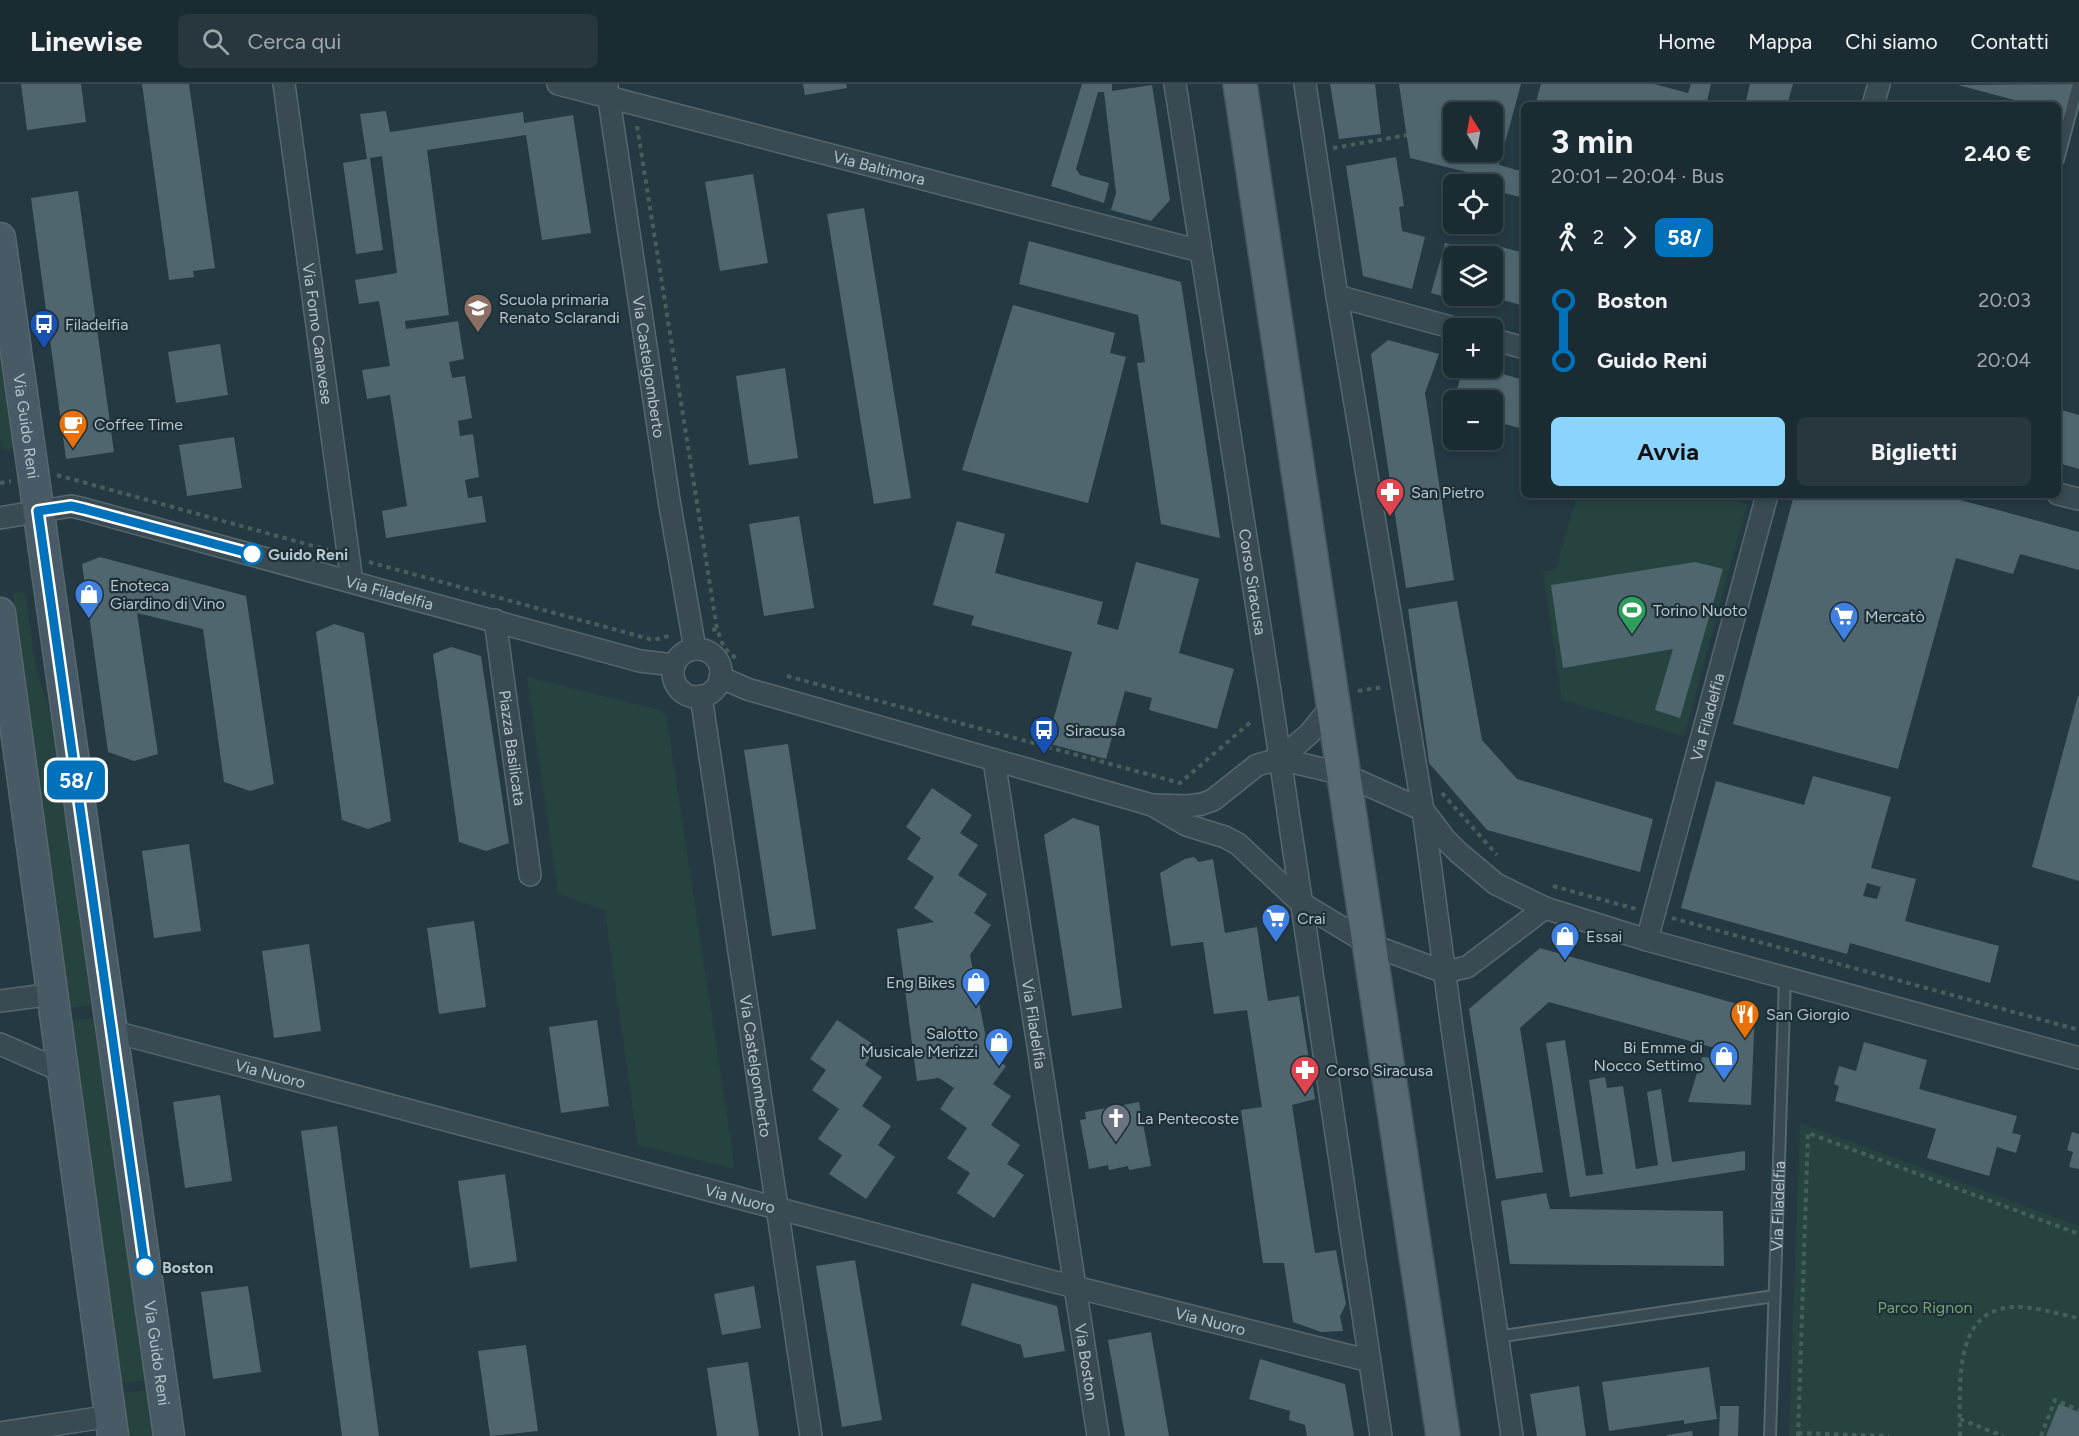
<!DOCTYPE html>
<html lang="it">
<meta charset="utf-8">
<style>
:root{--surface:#1b2b32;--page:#28373e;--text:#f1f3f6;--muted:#a0a7ac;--line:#39474d;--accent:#8ad4fd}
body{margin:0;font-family:Figtree,sans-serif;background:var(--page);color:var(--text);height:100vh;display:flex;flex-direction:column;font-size:22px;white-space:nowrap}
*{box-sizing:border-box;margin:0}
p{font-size:20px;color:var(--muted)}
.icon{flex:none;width:33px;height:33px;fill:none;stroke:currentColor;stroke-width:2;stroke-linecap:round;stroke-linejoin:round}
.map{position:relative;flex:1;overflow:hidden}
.drawer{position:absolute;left:1521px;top:18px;width:540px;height:396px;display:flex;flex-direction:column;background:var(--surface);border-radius:9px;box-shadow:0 3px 9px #0003,0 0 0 2px var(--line)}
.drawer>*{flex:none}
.badge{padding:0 12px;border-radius:9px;font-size:21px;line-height:39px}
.needle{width:39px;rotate:349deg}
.tools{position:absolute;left:1443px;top:18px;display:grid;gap:12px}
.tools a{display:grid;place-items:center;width:60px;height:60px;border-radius:9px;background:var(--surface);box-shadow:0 3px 9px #0003,0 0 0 2px var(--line);font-size:30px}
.map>.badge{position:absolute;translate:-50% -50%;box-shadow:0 0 0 3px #fff}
.legs{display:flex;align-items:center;gap:9px;height:66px;padding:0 30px;font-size:20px}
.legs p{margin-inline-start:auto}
.headline{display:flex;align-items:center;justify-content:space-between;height:102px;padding:0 30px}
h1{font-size:33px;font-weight:700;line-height:45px}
.action{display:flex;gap:12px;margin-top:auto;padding:12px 30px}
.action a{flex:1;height:69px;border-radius:9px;background:var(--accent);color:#111;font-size:24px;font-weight:700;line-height:69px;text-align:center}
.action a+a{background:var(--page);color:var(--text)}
ul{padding:0 30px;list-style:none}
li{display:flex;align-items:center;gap:21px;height:60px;font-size:22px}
li i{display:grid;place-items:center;width:9px;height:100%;margin:0 8px;background:currentColor}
li i::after{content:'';width:15px;height:15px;margin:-8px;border:4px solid;border-radius:50%;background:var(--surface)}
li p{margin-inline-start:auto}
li:first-child i{background:linear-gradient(#0000 50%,currentColor 0)}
li:last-child i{background:linear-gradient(currentColor 50%,#0000 0)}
header{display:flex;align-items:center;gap:36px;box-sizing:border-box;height:84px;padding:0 30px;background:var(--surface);border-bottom:2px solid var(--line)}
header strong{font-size:28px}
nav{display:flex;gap:33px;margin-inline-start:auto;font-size:21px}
.search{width:420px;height:54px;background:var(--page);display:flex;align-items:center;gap:15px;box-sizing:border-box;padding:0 21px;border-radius:9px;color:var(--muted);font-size:22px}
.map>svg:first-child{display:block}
.green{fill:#27433f}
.building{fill:#50666f;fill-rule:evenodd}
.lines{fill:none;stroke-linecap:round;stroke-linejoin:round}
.lane-casing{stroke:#57676f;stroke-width:14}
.street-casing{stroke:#57676f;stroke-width:24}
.secondary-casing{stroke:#57676f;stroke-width:33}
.primary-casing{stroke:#46565e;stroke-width:36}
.path{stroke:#455f5b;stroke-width:4;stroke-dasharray:4.5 4.5;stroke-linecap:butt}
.lane{stroke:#394a52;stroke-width:10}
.street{stroke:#394a52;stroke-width:21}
.secondary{stroke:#475a65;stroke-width:30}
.primary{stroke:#576972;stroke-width:33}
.line-1-casing{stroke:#fff;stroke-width:14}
.line-1{stroke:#0072bc;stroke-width:9}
.stop-1-dot{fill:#fff;stroke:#0072bc;stroke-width:3}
.labels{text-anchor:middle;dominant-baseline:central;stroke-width:4.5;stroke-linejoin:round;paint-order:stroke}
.street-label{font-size:16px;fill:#b6c4cc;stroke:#1e2f37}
.poi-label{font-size:16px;fill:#b6c4cc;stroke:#1e2f37;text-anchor:start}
.stop-label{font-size:16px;font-weight:bold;fill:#b6c4cc;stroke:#1e2f37;text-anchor:start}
.park-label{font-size:16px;fill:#74a373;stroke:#1e2f37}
</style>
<header>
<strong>Linewise</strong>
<div class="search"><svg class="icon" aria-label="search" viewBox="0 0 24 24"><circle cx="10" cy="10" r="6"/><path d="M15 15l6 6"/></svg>Cerca qui</div>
<nav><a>Home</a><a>Mappa</a><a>Chi siamo</a><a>Contatti</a></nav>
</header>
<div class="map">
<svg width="2079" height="1352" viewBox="0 0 2079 1352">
<rect width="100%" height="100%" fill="#243942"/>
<path class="green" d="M0 239 17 364 2 366 0 349Z
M1577 411H1714L1747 420 1684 652 1562 616 1543 488 1556 485Z
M25 508 36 585 55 644 93 921 70 924 13 509Z
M527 593 660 626 666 631 735 1085 638 1061 605 827 558 809Z
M94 934 145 1296 122 1299 72 937Z
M1800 1039 2079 1142V1352H1789Z
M146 1306 152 1352H129L123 1309Z"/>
<path class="building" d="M21 0H81L86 38 27 46Z
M142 0H189L215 184 193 187 194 193 169 196Z
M803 0H846L847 4 805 11Z
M1082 0H1112V7L1152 1 1170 116 1151 137 1111 126 1116 109 1104 8H1098L1076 85 1080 91 1109 99 1104 119 1051 102Z
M1330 0H1375L1381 50 1339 55Z
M1399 0H1521L1499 81 1524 88V114L1492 106 1495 95 1410 74ZM1454 28H1492V68H1454Z
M1541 0H1654L1688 9 1691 0H1711L1706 21H1535Z
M1750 0H1793L1787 21H1745Z
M2078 0 2070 31 2058 28V21H2033L1958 1Z
M386 27 390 48 523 28 524 39 573 31 591 149 542 156 526 51 427 66 449 231 405 237 406 245 458 237 464 275 449 278 452 294 465 292 472 334 458 337 460 352 473 350 479 393 465 396 468 414 482 412 486 438 386 454 382 427 407 422 390 311 367 315 362 286 390 282 379 217 359 220 355 196 397 189 382 72 370 74 383 166 356 170 343 79 367 75 360 30Z
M1396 73 1404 122 1399 123 1402 147 1425 153 1412 205 1363 192 1346 82Z
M753 90 768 179 720 187 705 98Z
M78 107 114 368 66 375 31 114Z
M864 124 911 414 874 420 827 130Z
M1029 157 1181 198 1220 454 1161 440 1137 279 1145 278 1138 231 1019 200Z
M1445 159 1465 164 1466 160 1497 169 1498 162 1524 169V222L1492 213V172H1454V212H1485L1481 223 1431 209Z
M1013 221 1115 249 1110 269 1126 273 1088 419 962 386Z
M1388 256 1439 270 1425 309 1454 496 1406 504 1371 270Z
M220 260 228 311 176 319 168 268Z
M785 284 798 374 749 381 736 292Z
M1463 284H1481L1524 296V345L1492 337V316H1454Z
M2058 325 2079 331V385L2058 379Z
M234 353 242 404 187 412 179 361Z
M1794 411H1942L2079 448V486L2020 470 2013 490 1956 474 1898 685 1733 640Z
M799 432 814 524 764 532 749 440Z
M957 437 1005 450 995 489 1103 518 1097 540 1118 546 1136 478 1199 495 1179 569 1234 585 1217 645 1149 626 1152 614 1125 607 1106 675 1047 659 1072 568 971 541 974 532 933 521Z
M100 473 246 512 274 700 250 707 224 698 203 545 137 529 158 670 134 677 108 668 82 480Z
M1695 478 1723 485 1680 634 1655 626 1673 565 1563 584 1551 501Z
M1457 517 1482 656 1517 695 1653 735 1640 788 1487 746 1429 679 1408 525Z
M334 540 364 549 391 737 368 745 342 736 316 548Z
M451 563 481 572 509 759 486 767 459 758 433 570Z
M2078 612H2079V797L2032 783Z
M788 660 816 845 772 852 744 666Z
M1813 692 1891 713 1871 784 1916 795 1905 837 1999 862 1990 899 1850 859 1847 870 1681 824 1716 697 1804 721ZM1867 799 1881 803 1877 815 1863 812Z
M932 704 972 731 960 749 978 761 958 791 987 810 974 829 991 841 970 871 989 970 1006 982 993 1000 1011 1012 991 1041 1020 1061 1007 1080 1024 1091 994 1134 957 1109 970 1089 947 1074 967 1044 940 1025 954 1004 939 994 917 997 897 845 934 838 914 824 934 793 907 775 921 754 906 743Z
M1073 734 1099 742 1122 924 1072 932 1044 751Z
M189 760 201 847 154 854 142 767Z
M1194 773 1199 778 1213 775 1225 849 1257 843 1268 917 1299 912 1315 1015 1292 1021 1315 1169 1336 1166 1346 1220 1340 1232 1343 1247 1321 1248 1293 1238 1284 1179H1263L1241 1026 1262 1023 1247 926 1214 930 1203 858 1171 862 1160 789 1185 775Z
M474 837 486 923 439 930 427 844Z
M309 860 321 947 274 954 262 867Z
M1540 864 1755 925 1751 1021 1688 1018 1702 973 1715 974V964L1549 918 1520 944 1543 1088 1496 1095 1469 925Z
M597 936 609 1022 561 1029 549 943Z
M837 936 877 963 865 981 882 993 862 1022 891 1042 878 1061 895 1073 866 1115 829 1090 842 1071 818 1055 839 1025 812 1006 826 986 810 975Z
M1565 956 1586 1092 1603 1090 1589 996 1605 993 1607 1004 1623 1002 1636 1085 1658 1081 1647 1008 1661 1005 1672 1078 1745 1067V1086L1570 1113 1546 959Z
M1864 958 1927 976 1919 1005 2017 1032 2012 1049 2021 1051 2016 1069 1997 1063 1989 1092 1927 1074 1936 1045 1835 1017 1839 1002 1834 1000 1839 982 1856 987Z
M220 1011 232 1097 185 1104 173 1018Z
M1139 1018 1151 1082 1129 1086 1128 1082 1109 1086 1108 1081 1089 1085 1080 1036 1086 1035 1085 1028Z
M337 1042 379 1352H342L301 1047Z
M2072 1048 2079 1050V1085L2069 1083 2073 1068 2067 1066Z
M505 1090 517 1177 470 1184 458 1097Z
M1546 1109 1550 1125 1723 1127 1724 1182 1510 1180 1501 1117Z
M855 1176 882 1336 842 1343 816 1182Z
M972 1199 1057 1222 1065 1267 1024 1274 1021 1261 961 1241Z
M248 1202 261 1288 213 1295 201 1208Z
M754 1202 761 1244 722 1251 714 1210Z
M1151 1248 1169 1352H1125L1108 1256Z
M526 1261 538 1347 490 1352 478 1267Z
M1260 1275 1345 1300 1354 1352H1307L1305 1341 1289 1336 1290 1327 1249 1315Z
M748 1278 759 1352H717L707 1284Z
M1709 1283 1717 1335 1684 1340V1336L1609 1347 1602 1298Z
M1579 1302 1586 1352H1537L1530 1310Z
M2059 1320 2079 1328V1352H2046Z
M1720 1322H1739L1738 1352H1719Z
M1692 1347 1693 1352H1667V1351Z"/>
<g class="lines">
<g class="lane-casing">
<g id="lane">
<path d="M2058 76 2078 0"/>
<path d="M1496 1253 1774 1212"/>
<path id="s1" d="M1770 1352 1785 893"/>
</g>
</g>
<g class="street-casing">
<g id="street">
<path id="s2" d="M284 0 352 498"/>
<path id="s3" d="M558 0 1200 167"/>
<path id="s4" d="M1175 0 1270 607 1381 1352"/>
<path d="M1305 0 1337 212 1423 726 1452 944 1512 1352"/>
<path id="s5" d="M607 2 669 416 695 565"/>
<path d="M1873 21 1879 0"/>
<path d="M1337 212 1454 244"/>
<path d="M1492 255 1524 264"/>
<path d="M2058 410 2079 415"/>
<path id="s6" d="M0 434 71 422 84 425 640 577 674 581"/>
<path id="s7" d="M495 536 530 791"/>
<circle cx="697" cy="589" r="24"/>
<path d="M720 593 747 605 1152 721 1186 741 1225 753 1238 760 1301 819 1369 860 1444 888 1467 883 1545 824"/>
<path id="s8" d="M701 612 811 1352"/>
<path d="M1280 675 1309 650 1333 621"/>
<path id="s9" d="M994 676 1098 1352"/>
<path d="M1152 721 1188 722 1202 720 1213 716 1257 681 1280 675 1343 690 1423 726 1445 755 1459 769 1496 800 1545 824 1647 856 2079 974"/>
<path id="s10" d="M1647 856 1767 411"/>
<path d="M0 917 53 910"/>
<path id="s11" d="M111 947 1051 1197 1370 1277"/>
<path d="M0 960 64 988"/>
<path d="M0 1349 111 1332"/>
</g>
</g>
<g class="secondary-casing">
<g id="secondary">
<path id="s12" d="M0 154 169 1352"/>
<path d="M0 529 113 1352"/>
</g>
</g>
<g class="primary-casing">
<path id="primary" d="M1240 0 1443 1352"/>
</g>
<path class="path" d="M637 42 717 545
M1333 64 1407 51
M57 391 328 466
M0 399 11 397
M369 478 653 556 672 551
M712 546 717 545 724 564 738 576
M787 592 1180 699 1253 636
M1358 607 1383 603
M1442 709 1497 771
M1553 802 1636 825
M1672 834 2079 946
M1960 1335 2003 1352
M1798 1349 1889 1352
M1798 1352 1808 1049 2079 1150
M1960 1352C1960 1289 1951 1206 2043 1226 2055 1229 2068 1231 2079 1235
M2041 1352 2055 1316 2079 1326"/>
<use href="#lane" class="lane"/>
<use href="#street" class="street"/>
<use href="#secondary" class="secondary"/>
<use href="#primary" class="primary"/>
</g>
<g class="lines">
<g class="line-1-casing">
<path id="line-1" d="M145 1183 38 427 71 422 84 425 252 470"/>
</g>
<use href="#line-1" class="line-1"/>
</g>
<defs>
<g id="school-pin" transform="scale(1.5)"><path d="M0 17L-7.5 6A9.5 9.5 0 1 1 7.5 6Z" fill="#8d6e63" stroke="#1e2f37"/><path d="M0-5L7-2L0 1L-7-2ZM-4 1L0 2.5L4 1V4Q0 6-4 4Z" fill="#fff"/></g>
<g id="bus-pin" transform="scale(1.5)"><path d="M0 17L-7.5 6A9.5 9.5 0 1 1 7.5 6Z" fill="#1a4fb4" stroke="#1e2f37"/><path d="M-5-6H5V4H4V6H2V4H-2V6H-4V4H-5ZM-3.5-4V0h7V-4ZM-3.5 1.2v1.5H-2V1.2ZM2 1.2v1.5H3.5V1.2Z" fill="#fff"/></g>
<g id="cafe-pin" transform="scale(1.5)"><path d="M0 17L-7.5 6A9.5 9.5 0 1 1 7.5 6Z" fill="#e8710a" stroke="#1e2f37"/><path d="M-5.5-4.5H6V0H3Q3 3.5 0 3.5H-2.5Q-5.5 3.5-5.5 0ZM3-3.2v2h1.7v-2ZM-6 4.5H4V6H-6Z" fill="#fff"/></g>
<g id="pharmacy-pin" transform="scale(1.5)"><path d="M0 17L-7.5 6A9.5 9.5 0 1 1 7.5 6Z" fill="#e0444e" stroke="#1e2f37"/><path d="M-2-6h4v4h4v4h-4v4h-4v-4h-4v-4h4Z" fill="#fff"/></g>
<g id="shop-pin" transform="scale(1.5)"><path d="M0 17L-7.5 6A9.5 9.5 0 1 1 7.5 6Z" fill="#3f7fe0" stroke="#1e2f37"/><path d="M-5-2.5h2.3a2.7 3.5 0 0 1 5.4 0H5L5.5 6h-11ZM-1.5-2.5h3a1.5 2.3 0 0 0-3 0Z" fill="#fff"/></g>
<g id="stadium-pin" transform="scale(1.5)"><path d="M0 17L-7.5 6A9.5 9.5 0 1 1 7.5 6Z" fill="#2e9e5b" stroke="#1e2f37"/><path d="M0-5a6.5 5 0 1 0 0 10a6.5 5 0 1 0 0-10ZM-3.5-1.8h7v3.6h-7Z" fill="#fff"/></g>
<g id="supermarket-pin" transform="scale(1.5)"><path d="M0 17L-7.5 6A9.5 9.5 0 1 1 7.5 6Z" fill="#3f7fe0" stroke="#1e2f37"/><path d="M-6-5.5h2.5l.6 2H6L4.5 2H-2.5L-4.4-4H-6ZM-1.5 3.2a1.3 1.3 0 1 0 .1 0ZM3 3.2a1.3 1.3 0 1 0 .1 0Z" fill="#fff"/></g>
<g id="restaurant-pin" transform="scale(1.5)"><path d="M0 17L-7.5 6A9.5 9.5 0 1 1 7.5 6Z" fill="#e8710a" stroke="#1e2f37"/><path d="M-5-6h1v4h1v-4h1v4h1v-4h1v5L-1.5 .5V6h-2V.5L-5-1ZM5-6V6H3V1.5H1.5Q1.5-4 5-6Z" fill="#fff"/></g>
<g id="church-pin" transform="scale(1.5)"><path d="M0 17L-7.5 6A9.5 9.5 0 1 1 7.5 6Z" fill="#6b7280" stroke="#1e2f37"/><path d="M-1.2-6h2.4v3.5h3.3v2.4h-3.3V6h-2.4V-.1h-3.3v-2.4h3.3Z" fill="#fff"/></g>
</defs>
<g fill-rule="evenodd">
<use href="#school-pin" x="478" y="224"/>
<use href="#bus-pin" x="44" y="240"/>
<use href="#cafe-pin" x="73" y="340"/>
<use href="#pharmacy-pin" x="1390" y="408"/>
<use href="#shop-pin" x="89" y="510"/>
<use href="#stadium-pin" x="1632" y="526"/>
<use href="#supermarket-pin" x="1844" y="532"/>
<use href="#bus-pin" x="1044" y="646"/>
<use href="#supermarket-pin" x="1276" y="834"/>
<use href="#shop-pin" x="1565" y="852"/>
<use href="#shop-pin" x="976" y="898"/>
<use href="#restaurant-pin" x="1745" y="930"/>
<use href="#shop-pin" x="999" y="958"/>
<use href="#shop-pin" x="1724" y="972"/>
<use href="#pharmacy-pin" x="1305" y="986"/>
<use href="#church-pin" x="1116" y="1034"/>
</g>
<g class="stop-1-dot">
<circle cx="252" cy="470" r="10"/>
<circle cx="145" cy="1183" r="10"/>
</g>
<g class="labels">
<g class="street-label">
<text stroke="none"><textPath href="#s3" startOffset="332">Via Baltimora</textPath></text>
<text stroke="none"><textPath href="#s2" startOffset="252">Via Forno Canavese</textPath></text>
<text stroke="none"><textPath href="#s5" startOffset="284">Via Castelgomberto</textPath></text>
<text stroke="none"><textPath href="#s12" startOffset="190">Via Guido Reni</textPath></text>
<text stroke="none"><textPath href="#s4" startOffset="504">Corso Siracusa</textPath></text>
<text stroke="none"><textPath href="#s6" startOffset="402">Via Filadelfia</textPath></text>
<text stroke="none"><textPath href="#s10" startOffset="231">Via Filadelfia</textPath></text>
<text stroke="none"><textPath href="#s7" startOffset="129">Piazza Basilicata</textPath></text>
<text stroke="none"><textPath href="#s9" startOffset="267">Via Filadelfia</textPath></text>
<text stroke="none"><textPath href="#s8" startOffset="374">Via Castelgomberto</textPath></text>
<text stroke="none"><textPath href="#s11" startOffset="165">Via Nuoro</textPath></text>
<text stroke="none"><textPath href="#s11" startOffset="651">Via Nuoro</textPath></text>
<text stroke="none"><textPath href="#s1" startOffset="230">Via Filadelfia</textPath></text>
<text stroke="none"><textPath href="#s11" startOffset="1137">Via Nuoro</textPath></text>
<text stroke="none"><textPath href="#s12" startOffset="1126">Via Guido Reni</textPath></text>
<text stroke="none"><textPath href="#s9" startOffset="609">Via Boston</textPath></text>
</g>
<g class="poi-label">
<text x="499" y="215">Scuola primaria<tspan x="499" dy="18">Renato Sclarandi</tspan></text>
<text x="65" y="240">Filadelfia</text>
<text x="94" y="340">Coffee Time</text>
<text x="1411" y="408">San Pietro</text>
<text x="110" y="501">Enoteca<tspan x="110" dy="18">Giardino di Vino</tspan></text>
<text x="1653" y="526">Torino Nuoto</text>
<text x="1865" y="532">Mercatò</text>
<text x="1065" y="646">Siracusa</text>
<text x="1297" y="834">Crai</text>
<text x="1586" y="852">Essai</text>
<text x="955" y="898" text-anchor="end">Eng Bikes</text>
<text x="1766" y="930">San Giorgio</text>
<text x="978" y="949" text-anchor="end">Salotto<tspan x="978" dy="18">Musicale Merizzi</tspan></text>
<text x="1703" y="963" text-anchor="end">Bi Emme di<tspan x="1703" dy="18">Nocco Settimo</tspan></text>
<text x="1326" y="986">Corso Siracusa</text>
<text x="1137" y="1034">La Pentecoste</text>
</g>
<g class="stop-label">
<text x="268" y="470">Guido Reni</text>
<text x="162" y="1183">Boston</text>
</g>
<g class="park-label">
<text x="1925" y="1223">Parco Rignon</text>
</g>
</g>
</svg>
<div class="tools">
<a><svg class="needle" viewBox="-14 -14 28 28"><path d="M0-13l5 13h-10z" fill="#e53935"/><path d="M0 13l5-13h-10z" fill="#a0a7ac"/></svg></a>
<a><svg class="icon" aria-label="locate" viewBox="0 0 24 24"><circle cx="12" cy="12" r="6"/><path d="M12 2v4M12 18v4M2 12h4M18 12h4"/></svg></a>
<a><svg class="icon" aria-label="layers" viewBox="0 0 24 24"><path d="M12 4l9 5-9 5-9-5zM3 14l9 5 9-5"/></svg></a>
<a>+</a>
<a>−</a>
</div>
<b class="badge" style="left:76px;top:696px;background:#0072bc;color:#fff">58/</b>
<section class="drawer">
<div class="headline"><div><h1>3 min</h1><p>20:01 – 20:04 · Bus</p></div><b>2.40 €</b></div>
<div class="legs"><svg class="icon" aria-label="walk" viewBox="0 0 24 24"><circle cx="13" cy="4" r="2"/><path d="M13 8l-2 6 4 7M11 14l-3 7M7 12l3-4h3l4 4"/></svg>2<svg class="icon" aria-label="forward" viewBox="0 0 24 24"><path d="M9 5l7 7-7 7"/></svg><b class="badge" style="background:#0072bc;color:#fff">58/</b></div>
<ul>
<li><i style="color:#0072bc"></i><b>Boston</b><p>20:03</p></li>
<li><i style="color:#0072bc"></i><b>Guido Reni</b><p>20:04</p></li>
</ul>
<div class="action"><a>Avvia</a><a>Biglietti</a></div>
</section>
</div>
